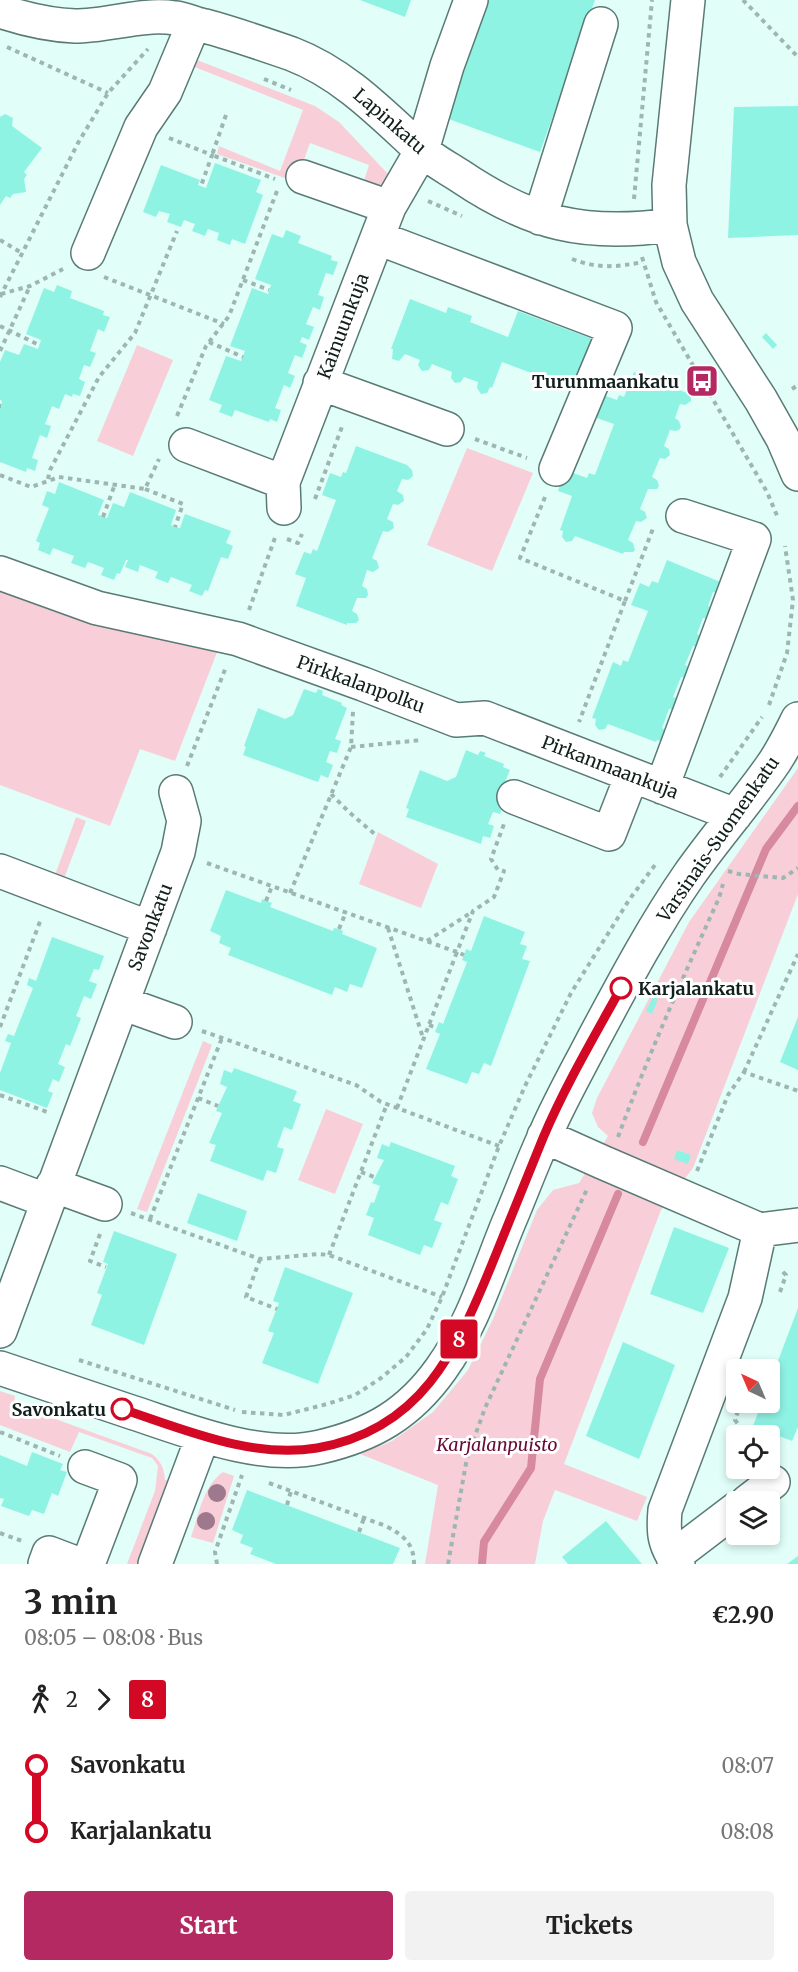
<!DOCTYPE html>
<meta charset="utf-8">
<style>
:root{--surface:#fff;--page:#f2f2f2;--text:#222;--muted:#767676;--accent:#b52963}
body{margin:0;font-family:Merriweather,serif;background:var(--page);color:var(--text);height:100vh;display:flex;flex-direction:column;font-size:22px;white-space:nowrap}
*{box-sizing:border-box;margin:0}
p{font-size:20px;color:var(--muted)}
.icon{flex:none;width:33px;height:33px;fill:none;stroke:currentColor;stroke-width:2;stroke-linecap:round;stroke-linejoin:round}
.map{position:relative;height:1564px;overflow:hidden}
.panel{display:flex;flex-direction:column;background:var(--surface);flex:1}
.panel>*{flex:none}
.badge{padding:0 12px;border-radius:4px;font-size:21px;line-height:39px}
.needle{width:39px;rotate:316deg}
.controls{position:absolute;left:726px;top:1359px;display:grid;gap:12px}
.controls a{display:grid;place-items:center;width:54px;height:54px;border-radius:6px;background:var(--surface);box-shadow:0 3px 9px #0003;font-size:30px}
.map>.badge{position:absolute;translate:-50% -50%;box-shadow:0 0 0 3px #fff}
.legs{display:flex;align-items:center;gap:9px;height:66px;padding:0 24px;font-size:20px}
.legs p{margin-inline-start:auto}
.overview{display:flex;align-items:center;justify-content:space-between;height:102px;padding:0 24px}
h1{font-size:33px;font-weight:700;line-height:45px}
.button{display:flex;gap:12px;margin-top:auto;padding:12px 24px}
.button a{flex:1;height:69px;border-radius:6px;background:var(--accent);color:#fff;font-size:24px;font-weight:700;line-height:69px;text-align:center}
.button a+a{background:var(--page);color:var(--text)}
ul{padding:0 24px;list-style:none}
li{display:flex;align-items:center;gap:21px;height:66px;font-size:22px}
li i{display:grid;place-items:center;width:9px;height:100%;margin:0 8px;background:currentColor}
li i::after{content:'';width:15px;height:15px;margin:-8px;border:4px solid;border-radius:50%;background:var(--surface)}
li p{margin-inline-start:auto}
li:first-child i{background:linear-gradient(#0000 50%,currentColor 0)}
li:last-child i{background:linear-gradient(currentColor 50%,#0000 0)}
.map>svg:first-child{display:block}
.green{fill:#f8cfd9}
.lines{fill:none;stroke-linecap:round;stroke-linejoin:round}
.stream{stroke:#d6899f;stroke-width:8}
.building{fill:#8ff3e4}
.minor-casing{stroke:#5a7a75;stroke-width:36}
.path{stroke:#9eb6b1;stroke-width:4;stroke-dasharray:4.5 4.5;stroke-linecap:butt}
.minor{stroke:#fff;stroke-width:33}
.tree{fill:#9e788c}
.line-1-casing{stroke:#fff;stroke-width:14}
.line-1{stroke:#d20824;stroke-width:9}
.stop-1-dot{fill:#fff;stroke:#d20824;stroke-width:3}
.labels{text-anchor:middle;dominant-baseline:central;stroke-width:6;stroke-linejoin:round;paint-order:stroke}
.street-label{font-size:18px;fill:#12201d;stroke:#fff}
.poi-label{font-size:18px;font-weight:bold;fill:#12201d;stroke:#fff;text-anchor:end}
.stop-label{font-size:18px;font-weight:bold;fill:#12201d;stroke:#fff;text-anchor:start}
.park-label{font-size:18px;font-style:italic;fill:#670a34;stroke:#fff}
</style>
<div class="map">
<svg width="798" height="1564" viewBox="0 0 798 1564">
<rect width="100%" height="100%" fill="#e1fef8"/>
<path class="green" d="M192 58 315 106 339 122 389 175 381 188 363 184 369 165 310 143 296 182 217 154 219 146 280 171 303 110 192 66Z
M137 345 173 360 133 456 97 441Z
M467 448 533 473 492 571 427 545Z
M0 585 221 642 175 761 140 749 110 826 0 785Z
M798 768V894L693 1168 661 1210 564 1464 647 1497 637 1521 555 1490 543 1521 535 1564H425L438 1485 360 1454 392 1441 433 1412 468 1370 493 1319 537 1210 553 1190 579 1183 608 1136 598 1127 592 1113 597 1098 689 922Z
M76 817 86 821 63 881 54 878Z
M378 832 438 864 421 908 359 884Z
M203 1041 212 1045 147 1212 137 1209Z
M326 1109 363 1124 335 1194 298 1180Z
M0 1391 15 1396 14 1404 152 1454C161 1461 164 1468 165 1480L171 1481 143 1564H127L155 1491 158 1466 152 1458 79 1432 70 1452 0 1425Z
M223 1472 234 1476 213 1543 191 1537C199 1514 203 1486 223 1472Z"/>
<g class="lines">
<path class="stream" d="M643 1142 766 849 798 806
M482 1564 484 1542 531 1468 540 1379 618 1194"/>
</g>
<path class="building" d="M360 0H411L405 17Z
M486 0H595L540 152 443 117Z
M798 106V235L728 238 734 107Z
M5 114 13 118 12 126 42 148 24 172 27 175 24 179 26 192 13 194 10 198 6 196 0 205V117Z
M215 163 261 180 256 192 263 195 245 244 232 239 230 245 217 240 219 233 208 229 205 236 192 231 195 224 184 220 181 227 167 222 170 214 159 211 156 217 143 212 161 165 200 180 198 185 206 188Z
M286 230 301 236 298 243 332 256 331 260 338 262 333 275 326 273 318 295 324 297 320 310 313 307 306 324 314 327 309 340 302 337 300 342 307 345 302 358 295 355 288 373 295 376 290 388 284 385 275 408 281 410 277 422 270 419 269 422 235 410 232 417 219 412 222 405 209 400 226 356 241 361 245 351 230 346 252 288 268 294 271 285 255 279 272 234 283 238Z
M57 285 72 291 70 298 104 311 103 315 110 317 104 332 98 329 90 351 96 353 90 367 84 365 79 379 85 382 80 396 73 394 72 397 65 394 59 409 52 406 45 424 51 426 47 438 40 435 32 458 38 460 35 471 27 468 26 472 0 462V408L2 401 0 400V362L5 350 19 355 24 344 38 349 41 340 26 334 44 288 54 292Z
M410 299 446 313 448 307 472 316 470 322 508 337 518 311 598 341 579 391 502 362 492 388 490 387 487 393 481 394 477 388 478 382 464 377 461 382 455 383 451 378 452 372 432 364 429 370 422 371 418 365 420 360 405 354 399 361 392 359 393 349H391Z
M766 333 777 345 773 349 762 337Z
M634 372 687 393 691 398V401L685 405 680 404 675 418 679 421 681 427 679 430 675 431 670 430 664 446 669 449 670 455 665 459 660 458 652 477 657 480 659 486 657 489H648L640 509 645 512 647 518 641 522 636 521 628 540 633 543 635 550 633 552H624L623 554 575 536 572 541 566 542 562 537 563 531 560 530 572 496 558 491 565 470 587 478 589 473 595 475 614 424 591 416 600 394 617 400 619 395 624 397Z
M356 446 407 465 412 470 413 476 408 480 402 479 397 491 403 495 404 501 398 505 393 504 387 519 393 522 394 528 388 532 383 531 372 558 377 561 379 568 373 572 367 570 362 586 367 589 368 595 366 598H357L352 611 357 614 359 620 356 623H347V625L296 606 306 578 295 574 304 552 311 554 313 549 317 551 336 500 322 495 330 473 341 477 343 472 346 473Z
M59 482 104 500 98 515 107 518 113 503 124 507 130 492 176 510 171 525 175 527 180 528 185 514 231 531 226 543 233 546 228 559 221 557 208 591 205 590 202 596 189 591 192 585 171 577 168 583 155 578 158 572 140 565 138 572 125 567 128 560H126L120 574 117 573 114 580 101 575 104 568 88 562 85 568 71 563 74 556 53 548 50 555 38 550 40 543 36 541 49 508 42 505 47 491 55 494Z
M667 560 723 583 718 593 713 592 708 606 713 608 709 619 703 618 697 634 702 637 698 647 693 646 685 665 690 668 686 678 681 677 673 697 679 699 674 710 669 709 662 728 667 731 663 742 657 740 656 742 608 724 605 729 599 730 595 725 596 719 592 718 613 662 621 666 623 660 628 662 648 611 631 605 640 583 649 587 652 581 658 583Z
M304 689 316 693 318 689 323 691 322 695 342 703 341 705 347 708 335 739 341 741 337 753 330 751 326 762 333 765 328 778 321 775 318 782 243 755 246 747 244 746 258 708 285 719 293 715Z
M466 750 478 755 480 751 486 753 484 756 504 764 503 767 510 770 497 801 504 803 500 814 493 812 488 824 494 826 490 838 483 836 481 844 406 817 409 809 406 808 420 770 447 781 456 777Z
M226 890 261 903 262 899 272 903 270 907 333 931 334 928 339 929 343 931 342 934 377 948 362 988 350 984 347 992 335 987 332 995 228 955 231 948 219 943 221 936 210 931Z
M484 916 525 932 520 944 527 946 522 959 530 961 491 1066 484 1063 479 1074 472 1072 467 1084 426 1069 440 1034 435 1032 439 1022 443 1024 467 962 462 960 464 955 466 949 471 951Z
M52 937 104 956 99 970 94 969 89 981 97 984 91 999 84 996 76 1016 81 1018 70 1046 66 1044 58 1064 65 1067 59 1082 53 1079 48 1091 53 1093 47 1108 0 1090V1073L11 1043 5 1041 8 1034 14 1036 33 988 27 985 29 978 36 981Z
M653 997 658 999 652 1014 646 1011Z
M798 1017V1070L780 1062Z
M234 1068 297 1091 293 1101 301 1104 292 1130 284 1127 277 1147 284 1149 276 1173 267 1170 263 1181 210 1161 216 1145 209 1143 222 1113 216 1111 227 1087 220 1084 224 1070 232 1073Z
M391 1142 455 1166 451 1176 458 1179 448 1205 441 1202 434 1220 442 1223 432 1248 424 1245 420 1255 368 1235 374 1218 366 1215 371 1202 374 1203 380 1186 372 1183 384 1160 377 1158 382 1144 389 1147Z
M677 1150 691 1155 688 1164 674 1159Z
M198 1193 247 1211 237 1241 187 1223Z
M674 1227 729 1248 703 1313 650 1294Z
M114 1231 177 1254 144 1345 91 1325 102 1295 97 1293 108 1264 103 1262Z
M285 1267 353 1293 318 1384 262 1363 274 1333 268 1331 279 1303 273 1301Z
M798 1308V1427L792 1441 753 1426 762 1402H770V1382Z
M623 1342 675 1365 639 1459 586 1436Z
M32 1452 63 1464 60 1470 67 1472 58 1496 52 1493 44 1514 32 1510 29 1516 1 1506 4 1499 0 1498V1455L27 1466Z
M247 1490 400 1548 393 1564H276L250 1554 253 1548 240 1543 243 1535 232 1530Z
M606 1521 642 1564H568L562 1557Z
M798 1556V1564H787Z"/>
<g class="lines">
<g class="minor-casing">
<path id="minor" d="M688 0 669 185 670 225 679 262 697 301 761 400 783 439 798 474
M0 11C24 19 50 25 75 26 108 26 142 13 175 18 185 19 195 24 205 26 235 34 263 44 292 54 342 73 380 112 419 148 431 159 446 167 460 176 531 224 585 237 670 225
M303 177 389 207
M540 218 601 24
M378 238 615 328 556 469
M88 253 141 127 165 92 194 23
M320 383 447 429
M186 445 283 482
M284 508 283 482 389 207 422 150 447 66 471 0
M0 573 97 608 238 639 363 684 456 720 485 718 735 815
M662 787 754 539 683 516
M514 797 609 834 632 775
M0 871 150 928
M122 1003 175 1022
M544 1136 602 1162 760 1230 798 1225
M0 1183 48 1201
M53 1185 105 1204
M0 1331 178 852 184 821 176 792
M0 1368C45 1383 89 1398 134 1413 189 1431 262 1461 320 1447 372 1435 409 1414 441 1369 472 1326 488 1273 508 1224 521 1194 532 1163 546 1133 560 1101 577 1071 593 1040 623 984 653 927 689 875 715 838 745 804 771 767 782 752 790 735 798 719
M85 1467 120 1480 88 1564
M747 1502 773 1482
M673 1557 736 1509
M45 1564 49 1553 78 1564
M155 1564 203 1436
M678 1564C664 1544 663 1533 665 1510L745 1298 760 1230"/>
</g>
<path class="path" d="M743 0 798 57
M7 47 108 93
M264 79 291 90
M226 115 212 155 275 179
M169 138 212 155 201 186
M634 199 652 0
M428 201 462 216
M0 240 22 253
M642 257 656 302 767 492 778 518
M572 259C598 269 617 267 643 262
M104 277 224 324
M243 280 269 290
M1 294 30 286 63 269
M0 297 78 143 108 93 148 49
M0 326 39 345
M209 342 243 357
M0 351 30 286
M792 389 798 385
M0 406H1
M177 416 206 346 229 316 277 191
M475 439 527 458
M0 475 31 487 59 477 145 489 159 459
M48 479 50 470 99 377 135 333 177 231
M145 489 183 504 175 527
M545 497 520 558 625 601 579 722
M315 499 343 424
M103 517 115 484
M287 539 298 543 302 534
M625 601 654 526
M249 610 276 535
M769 705 787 653 793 600 785 546
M351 747 422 740
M187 766 226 667
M720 777 762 717
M331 794 350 813 377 836
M207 863 457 952 473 911 494 897 504 871 498 870 491 859 504 824
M728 871 739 874 783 878 798 868
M290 893 351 747 353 711
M266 901 272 886
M388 928 423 1038
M339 929 346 912
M427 941 472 912
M429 1025 437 1028
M0 1027 41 919
M202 1031 356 1085 381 1102 499 1146
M744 1072 798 954
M0 1095 50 1113
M198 1098 218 1106
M397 1108 457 952 464 955
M618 1137C648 1056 683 977 719 898L723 884
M697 1171 728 1095 744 1072 798 1091
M361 1172 374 1177
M131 1213 260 1259 319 1254 329 1255 442 1297
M150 1219 222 1038
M100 1234 90 1261 106 1267
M329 1255 387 1104
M260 1259 246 1297 277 1309
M780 1292 786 1275 781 1270
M79 1360 235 1410
M738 1411 735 1420 747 1436
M242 1412 284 1415 327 1404 355 1395 381 1378 406 1357 427 1329 442 1297 499 1146 525 1086 571 993 629 900 655 865
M0 1432 60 1456
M269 1483 386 1526C403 1535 414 1543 414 1564
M287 1505 291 1491
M359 1532 364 1518
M0 1533 22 1541
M217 1564 215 1552 242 1475
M448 1564 467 1458 485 1408 588 1187"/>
<use href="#minor" class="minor"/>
</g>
<g class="tree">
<circle cx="217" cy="1493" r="9"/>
<circle cx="206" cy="1521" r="9"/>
</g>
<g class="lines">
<g class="line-1-casing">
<path id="line-1" d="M122 1409C183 1429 251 1459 317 1448 421 1430 456 1352 492 1264 509 1222 526 1180 543 1138 565 1086 594 1037 621 988"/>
</g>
<use href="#line-1" class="line-1"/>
</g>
<defs>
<g id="bus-square" transform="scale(1.725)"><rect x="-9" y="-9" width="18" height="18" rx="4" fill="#b52963" stroke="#fff"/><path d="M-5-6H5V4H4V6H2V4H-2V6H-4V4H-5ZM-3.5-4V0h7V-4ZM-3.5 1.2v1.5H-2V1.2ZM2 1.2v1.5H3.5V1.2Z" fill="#fff"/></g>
</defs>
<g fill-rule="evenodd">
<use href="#bus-square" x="702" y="381"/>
</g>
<g class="stop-1-dot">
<circle cx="621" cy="988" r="10"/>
<circle cx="122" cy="1409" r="10"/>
</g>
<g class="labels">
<g class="street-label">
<text transform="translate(390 121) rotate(41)">Lapinkatu</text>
<text transform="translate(343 326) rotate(-69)">Kainuunkuja</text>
<text transform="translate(361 684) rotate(20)">Pirkkalanpolku</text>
<text transform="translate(610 767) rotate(21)">Pirkanmaankuja</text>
<text transform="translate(718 839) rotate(-55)">Varsinais-Suomenkatu</text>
<text transform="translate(150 927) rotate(-69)">Savonkatu</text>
</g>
<g class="poi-label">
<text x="679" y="381">Turunmaankatu</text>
</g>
<g class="stop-label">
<text x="638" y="988">Karjalankatu</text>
<text x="106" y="1409" text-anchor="end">Savonkatu</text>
</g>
<g class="park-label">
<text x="497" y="1444">Karjalanpuisto</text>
</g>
</g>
</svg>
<div class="controls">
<a><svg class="needle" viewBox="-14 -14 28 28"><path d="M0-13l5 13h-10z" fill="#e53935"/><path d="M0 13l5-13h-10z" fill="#767676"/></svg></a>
<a><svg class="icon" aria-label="locate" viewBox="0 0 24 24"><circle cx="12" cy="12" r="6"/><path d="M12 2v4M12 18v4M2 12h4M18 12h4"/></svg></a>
<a><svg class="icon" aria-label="layers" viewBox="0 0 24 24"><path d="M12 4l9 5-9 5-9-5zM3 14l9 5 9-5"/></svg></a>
</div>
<b class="badge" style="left:459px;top:1339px;background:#d20824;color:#fff">8</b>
</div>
<section class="panel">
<div class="overview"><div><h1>3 min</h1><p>08:05 – 08:08 · Bus</p></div><b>€2.90</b></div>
<div class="legs"><svg class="icon" aria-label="walk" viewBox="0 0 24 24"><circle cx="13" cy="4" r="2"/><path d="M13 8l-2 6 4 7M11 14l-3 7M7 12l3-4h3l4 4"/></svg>2<svg class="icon" aria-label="forward" viewBox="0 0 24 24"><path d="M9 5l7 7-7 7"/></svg><b class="badge" style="background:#d20824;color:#fff">8</b></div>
<ul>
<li><i style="color:#d20824"></i><b>Savonkatu</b><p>08:07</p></li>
<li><i style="color:#d20824"></i><b>Karjalankatu</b><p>08:08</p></li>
</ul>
<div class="button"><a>Start</a><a>Tickets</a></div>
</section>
